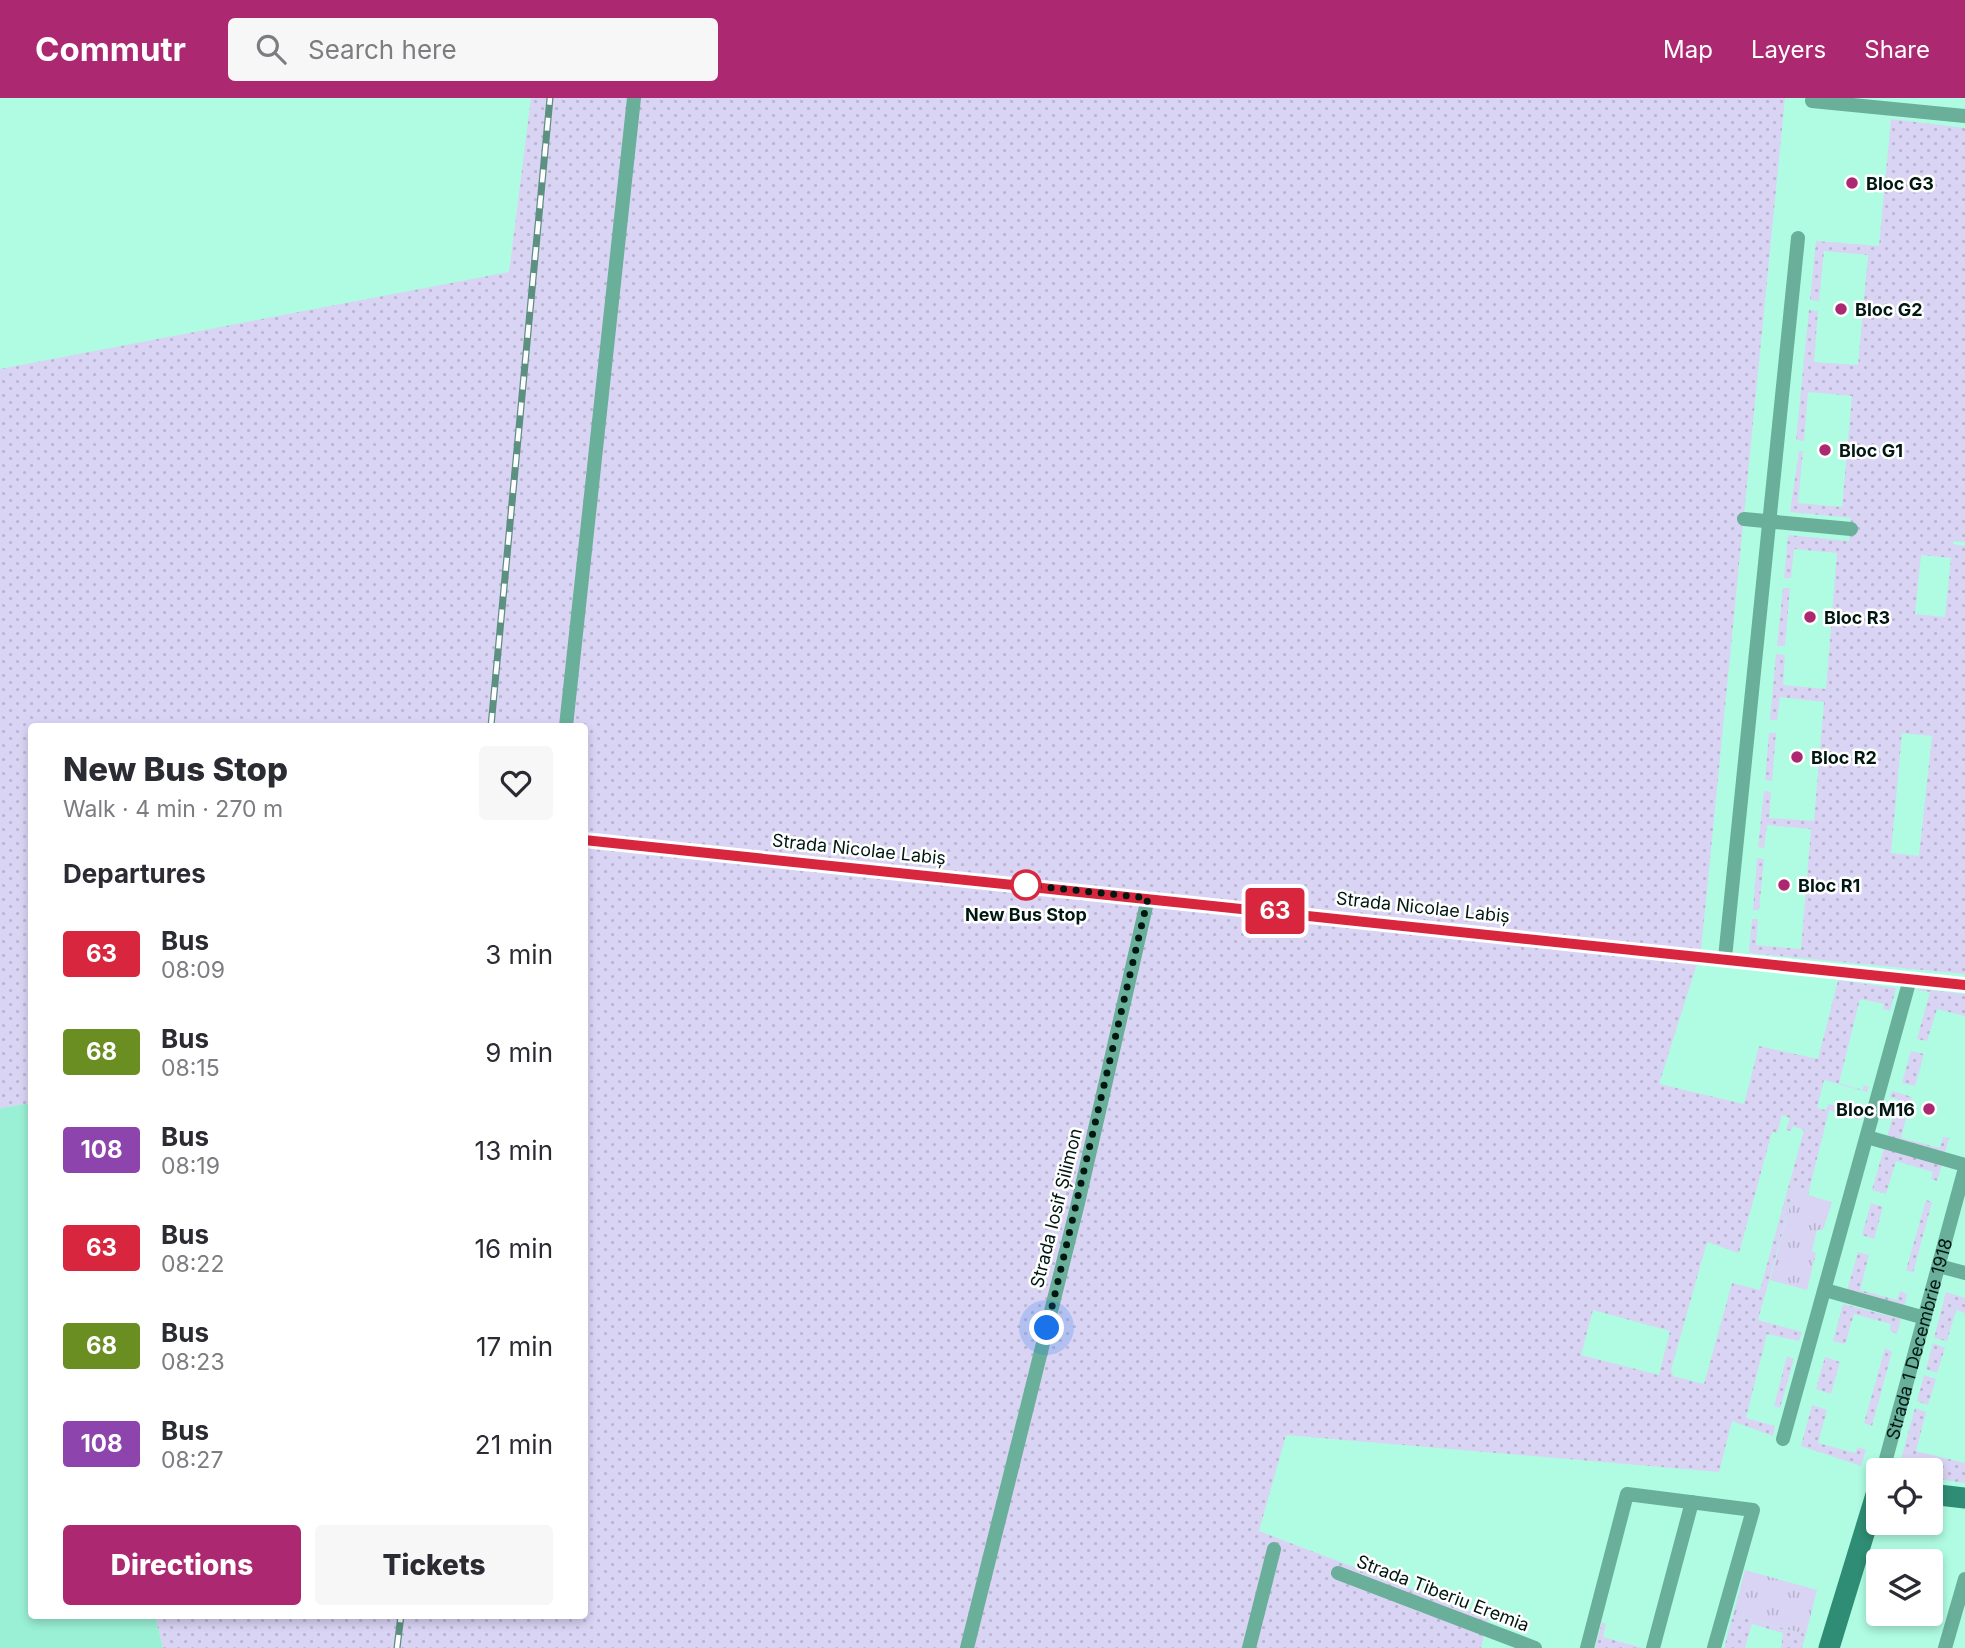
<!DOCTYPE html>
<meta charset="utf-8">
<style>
:root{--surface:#fff;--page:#f7f7f7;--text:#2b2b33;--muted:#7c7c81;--accent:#ac2870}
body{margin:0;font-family:Inter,sans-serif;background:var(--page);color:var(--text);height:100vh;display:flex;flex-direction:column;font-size:26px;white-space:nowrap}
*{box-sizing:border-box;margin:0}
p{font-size:23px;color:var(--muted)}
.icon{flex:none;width:38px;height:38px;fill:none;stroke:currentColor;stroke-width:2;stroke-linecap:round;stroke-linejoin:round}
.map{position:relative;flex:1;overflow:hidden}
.panel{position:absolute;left:28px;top:625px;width:560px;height:896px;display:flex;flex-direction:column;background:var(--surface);border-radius:7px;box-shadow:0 4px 10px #0003}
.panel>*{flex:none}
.badge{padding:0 14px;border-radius:5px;font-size:24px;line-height:46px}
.fabs{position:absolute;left:1866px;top:1360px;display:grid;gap:14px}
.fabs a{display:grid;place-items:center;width:77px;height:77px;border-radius:7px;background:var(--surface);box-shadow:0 4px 10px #0003;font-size:35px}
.you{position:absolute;width:35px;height:35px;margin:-18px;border:5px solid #fff;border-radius:50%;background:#1a73e8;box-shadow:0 0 0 10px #1a73e833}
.map>.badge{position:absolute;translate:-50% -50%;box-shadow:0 0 0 4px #fff}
h2{padding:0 35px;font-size:26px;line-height:63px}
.round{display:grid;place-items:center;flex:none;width:74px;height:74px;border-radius:7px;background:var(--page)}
.head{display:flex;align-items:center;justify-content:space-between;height:119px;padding:0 35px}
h1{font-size:33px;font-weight:800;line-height:52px}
.action{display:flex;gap:14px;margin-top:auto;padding:14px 35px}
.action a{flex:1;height:80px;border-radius:7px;background:var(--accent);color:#fff;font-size:28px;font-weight:800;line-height:80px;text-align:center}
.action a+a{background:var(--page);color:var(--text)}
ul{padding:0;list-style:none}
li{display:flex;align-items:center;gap:21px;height:98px;padding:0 35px}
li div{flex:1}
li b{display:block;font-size:26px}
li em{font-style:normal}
li .badge{min-width:77px;font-weight:700;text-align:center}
header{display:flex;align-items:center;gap:42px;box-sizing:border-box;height:98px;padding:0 35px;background:var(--accent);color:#fff}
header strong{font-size:33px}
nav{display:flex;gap:38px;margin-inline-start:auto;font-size:24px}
.search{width:490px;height:63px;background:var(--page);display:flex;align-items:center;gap:18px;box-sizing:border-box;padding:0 24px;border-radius:7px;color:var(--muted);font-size:26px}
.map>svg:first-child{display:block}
.built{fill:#99f0d5}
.grass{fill:url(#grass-dots);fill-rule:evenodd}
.park{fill:url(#park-tufts)}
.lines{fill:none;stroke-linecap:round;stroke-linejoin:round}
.street{stroke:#69af9a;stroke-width:14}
.secondary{stroke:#308d75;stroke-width:21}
.rail-casing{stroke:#5c9080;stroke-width:7}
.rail{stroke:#fff;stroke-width:4.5;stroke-dasharray:13;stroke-linecap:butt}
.line-casing{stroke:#fff;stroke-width:16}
.line{stroke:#d7263d;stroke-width:10}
.walk{stroke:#001811;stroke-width:7;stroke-dasharray:0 12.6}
.poi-dot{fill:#ac2870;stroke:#fff;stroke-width:2.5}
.stop-dot{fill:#fff;stroke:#d7263d;stroke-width:3.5}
.labels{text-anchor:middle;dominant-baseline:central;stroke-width:5;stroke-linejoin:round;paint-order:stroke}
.poi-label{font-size:18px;font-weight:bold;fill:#001811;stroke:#fff;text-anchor:start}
.street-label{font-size:18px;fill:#001811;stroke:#fff}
.stop-label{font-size:18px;font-weight:bold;fill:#001811;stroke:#fff}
</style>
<header>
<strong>Commutr</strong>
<div class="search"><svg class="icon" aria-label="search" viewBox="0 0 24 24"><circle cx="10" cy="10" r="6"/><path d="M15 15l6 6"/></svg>Search here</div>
<nav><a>Map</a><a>Layers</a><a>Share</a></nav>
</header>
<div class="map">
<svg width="1965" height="1550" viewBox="0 0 1965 1550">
<defs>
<pattern id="grass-dots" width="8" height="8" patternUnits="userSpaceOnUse" patternTransform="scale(1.75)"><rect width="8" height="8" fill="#d9d4f4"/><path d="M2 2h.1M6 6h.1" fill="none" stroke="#b8b5d0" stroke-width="1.8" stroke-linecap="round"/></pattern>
<pattern id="park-tufts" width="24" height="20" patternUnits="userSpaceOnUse" patternTransform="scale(1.75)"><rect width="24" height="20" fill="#d9d4f4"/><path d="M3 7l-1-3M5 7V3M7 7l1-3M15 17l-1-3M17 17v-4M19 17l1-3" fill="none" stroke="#b8b5d0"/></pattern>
</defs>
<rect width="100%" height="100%" fill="#affce3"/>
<path class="built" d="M31 1005 32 1517H155L163 1550H0V1010Z"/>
<path class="grass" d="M531 0H1785L1701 853 1659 986 1744 1006 1759 948 1818 961 1838 882 1896 890 1890 913 1883 911 1884 906 1860 901 1839 985 1862 992 1864 987 1869 989 1867 994 1824 982 1817 1010 1825 1012 1829 1006 1862 1014 1860 1022 1829 1012 1808 1097 1794 1093 1758 1222 1802 1234 1799 1243 1767 1236 1746 1320 1775 1328 1773 1338 1732 1323 1719 1374 1286 1337 1259 1433 1488 1520 1481 1550H163L155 1517H584V628H32L31 1005 0 1010V271L509 174ZM1782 1017 1790 1020 1786 1032 1791 1033 1793 1028 1804 1032 1760 1192 1732 1185 1704 1286 1673 1278 1671 1272 1707 1144 1739 1155 1772 1034 1777 1035ZM1593 1212 1670 1233 1659 1277 1581 1257Z
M1891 21 1965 30V444L1953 443V446L1965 448V876L1749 855 1752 821H1758L1756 847 1801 851 1811 731 1767 727 1764 750 1758 749 1764 693 1771 694 1769 720 1814 723 1824 604 1780 599 1777 622H1770L1776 556 1785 557 1783 587 1826 591 1837 455 1794 451 1791 480H1784L1788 437 1849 443 1851 420 1790 414 1799 353H1803L1798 405 1842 409 1852 298 1808 294 1804 343 1796 342 1809 212 1818 213 1814 264 1858 267 1868 157 1824 153 1819 203 1810 202 1816 143 1879 148ZM1921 457 1951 460 1945 519 1915 516ZM1902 635 1932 638 1919 758 1891 755Z
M1783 490H1790L1785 548H1777Z
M1769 635H1776L1772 683 1765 682Z
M1757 760 1764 761 1759 812H1753Z
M1920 891 1965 896V918L1937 911 1927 943 1917 941 1930 894 1916 892Z
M1911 953 1924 956 1915 988 1902 985Z
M1892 993 1912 999 1901 1040 1940 1050 1943 1039 1949 1040 1945 1055 1887 1039 1898 1001 1890 999Z
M1884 1050 1942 1066 1937 1083 1931 1081 1933 1074 1896 1063 1886 1096 1872 1092Z
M1926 1102 1932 1104 1913 1175 1906 1172Z
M1871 1105 1883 1109 1874 1141 1862 1137Z
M1858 1154 1869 1157 1860 1192 1897 1202 1900 1193 1907 1196 1904 1209 1847 1193Z
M1946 1194 1965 1200V1215L1956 1212 1947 1243 1934 1240Z
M1843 1206 1901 1221 1897 1236 1890 1233 1891 1226 1854 1216 1845 1246 1833 1243Z
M1933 1245 1945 1250 1937 1275 1926 1271Z
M1885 1250 1892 1254 1872 1328 1864 1325Z
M1787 1258 1794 1261 1780 1310 1774 1308Z
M1825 1259 1840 1264 1831 1296 1816 1291Z
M1924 1277 1936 1281 1928 1307 1917 1303Z
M1812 1307 1827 1312 1818 1345 1855 1355 1858 1349 1866 1352 1861 1368 1801 1348Z
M1915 1310 1926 1314 1916 1353 1965 1365V1385L1930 1380V1372H1898Z
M1733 1517 1806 1536 1802 1550H1781L1783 1535 1752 1526 1745 1550H1724Z
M1602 1524 1606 1526 1603 1539 1643 1550H1595Z"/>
<path class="park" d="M1794 1093 1832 1104 1823 1132H1817L1812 1153 1816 1155 1807 1192 1770 1182Z
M1745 1472 1817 1492 1806 1536 1733 1517Z"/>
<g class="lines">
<g class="street">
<path d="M1812 3 1965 18"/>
<path d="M1744 421 1851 431"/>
<path d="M566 628 634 0"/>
<path d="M584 742 1965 887"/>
<path d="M1725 860 1798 140"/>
<path d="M1867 1039 1965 1067"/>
<path d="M1939 1168 1965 1175"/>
<path d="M1825 1192 1925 1220"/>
<path d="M1783 1341 1910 881"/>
<path id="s1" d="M1883 1372 1965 1070"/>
<path d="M1338 1475 1535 1550"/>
<path d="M967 1550 1078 1105 1148 800"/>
<path d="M1249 1550 1274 1451"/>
<path d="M1587 1550 1627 1396 1753 1412 1714 1550"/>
<path d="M1653 1550 1692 1404"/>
<path d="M1945 1550 1965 1481"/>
</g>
<path class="secondary" d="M1930 1396 1965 1400
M1829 1550 1878 1390"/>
<g class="rail-casing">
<path id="rail" d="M491 628 550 0
M397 1550 401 1517"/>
</g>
<use href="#rail" class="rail"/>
</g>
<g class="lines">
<g class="line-casing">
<path id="line" d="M584 742 1965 887"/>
</g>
<use href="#line" class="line"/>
<path class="walk" d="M1026 787 1148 800 1047 1230"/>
</g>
<g class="poi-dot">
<circle cx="1852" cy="85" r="7"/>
<circle cx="1841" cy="211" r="7"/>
<circle cx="1825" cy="352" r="7"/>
<circle cx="1810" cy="519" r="7"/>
<circle cx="1797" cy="659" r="7"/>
<circle cx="1784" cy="787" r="7"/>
<circle cx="1929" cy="1011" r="7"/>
</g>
<circle class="stop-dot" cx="1026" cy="787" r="14"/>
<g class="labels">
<g class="poi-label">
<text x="1866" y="85">Bloc G3</text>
<text x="1855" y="211">Bloc G2</text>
<text x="1839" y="352">Bloc G1</text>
<text x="1824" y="519">Bloc R3</text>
<text x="1811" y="659">Bloc R2</text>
<text x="1798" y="787">Bloc R1</text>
<text x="1915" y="1011" text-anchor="end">Bloc M16</text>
</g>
<g class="street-label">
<text transform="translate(859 751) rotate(6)">Strada Nicolae Labiș</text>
<text transform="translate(1423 809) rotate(6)">Strada Nicolae Labiș</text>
<text transform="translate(1056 1110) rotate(-76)">Strada Iosif Șilimon</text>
<text stroke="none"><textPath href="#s1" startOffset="136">Strada 1 Decembrie 1918</textPath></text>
<text transform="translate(1443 1495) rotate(21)">Strada Tiberiu Eremia</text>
</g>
<g class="stop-label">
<text x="1026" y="816">New Bus Stop</text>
</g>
</g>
</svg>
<div class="fabs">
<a><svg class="icon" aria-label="locate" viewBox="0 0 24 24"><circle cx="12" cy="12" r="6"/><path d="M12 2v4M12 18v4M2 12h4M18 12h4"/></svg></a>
<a><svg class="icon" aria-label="layers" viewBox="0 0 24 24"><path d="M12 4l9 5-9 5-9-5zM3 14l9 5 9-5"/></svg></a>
</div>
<div class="you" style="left:1047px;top:1230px"></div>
<b class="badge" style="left:1275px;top:813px;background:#d7263d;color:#fff">63</b>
<section class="panel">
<div class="head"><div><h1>New Bus Stop</h1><p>Walk · 4 min · 270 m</p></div><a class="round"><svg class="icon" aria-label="heart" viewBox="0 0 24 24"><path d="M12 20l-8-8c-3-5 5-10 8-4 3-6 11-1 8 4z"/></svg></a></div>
<h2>Departures</h2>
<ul>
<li><span class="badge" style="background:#d7263d;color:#fff">63</span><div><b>Bus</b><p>08:09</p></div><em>3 min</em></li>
<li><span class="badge" style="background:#6b8e23;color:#fff">68</span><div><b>Bus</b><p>08:15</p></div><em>9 min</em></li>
<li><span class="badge" style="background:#8e44ad;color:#fff">108</span><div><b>Bus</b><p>08:19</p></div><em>13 min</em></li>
<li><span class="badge" style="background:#d7263d;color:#fff">63</span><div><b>Bus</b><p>08:22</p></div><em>16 min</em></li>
<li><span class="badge" style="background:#6b8e23;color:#fff">68</span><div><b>Bus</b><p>08:23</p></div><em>17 min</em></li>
<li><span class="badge" style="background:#8e44ad;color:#fff">108</span><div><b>Bus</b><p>08:27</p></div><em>21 min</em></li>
</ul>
<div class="action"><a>Directions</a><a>Tickets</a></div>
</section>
</div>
